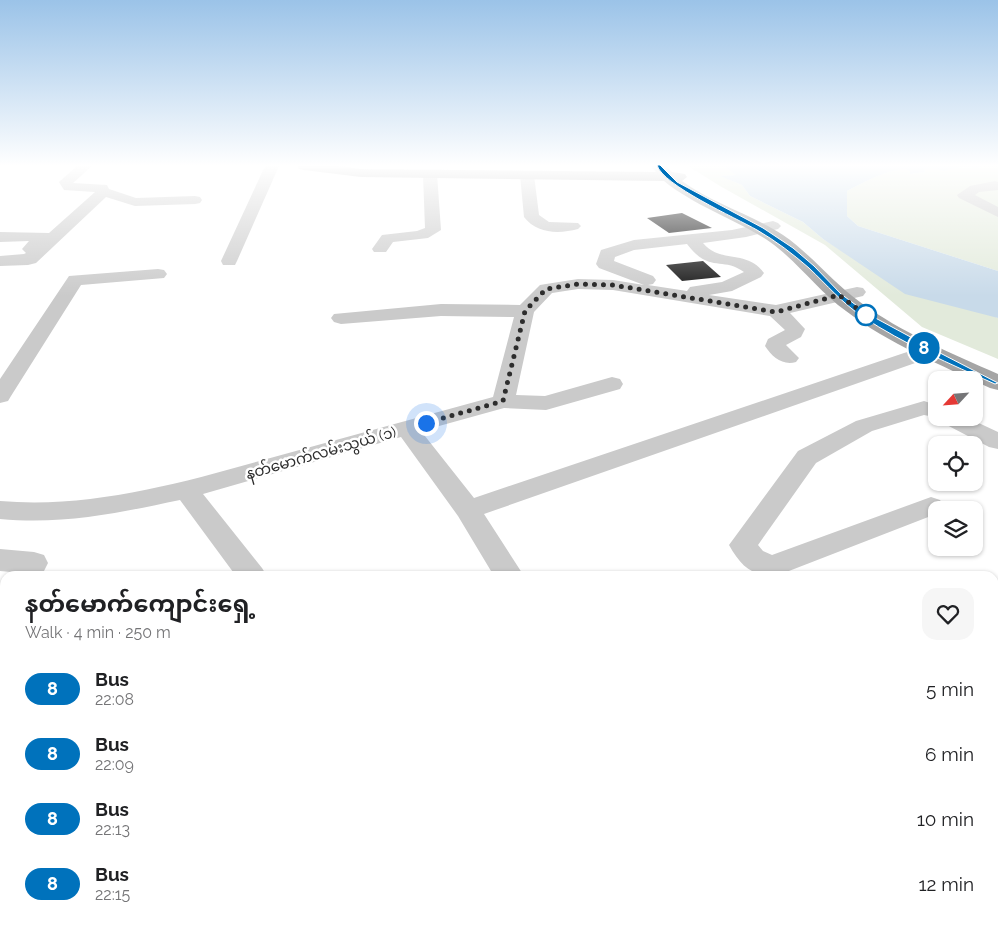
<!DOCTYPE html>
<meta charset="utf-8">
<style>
:root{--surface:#fff;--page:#f6f6f6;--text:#202124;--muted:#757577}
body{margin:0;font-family:Raleway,"Noto Sans Myanmar",sans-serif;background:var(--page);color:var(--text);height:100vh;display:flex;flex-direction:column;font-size:19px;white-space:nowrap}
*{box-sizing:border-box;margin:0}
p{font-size:16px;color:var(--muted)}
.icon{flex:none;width:28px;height:28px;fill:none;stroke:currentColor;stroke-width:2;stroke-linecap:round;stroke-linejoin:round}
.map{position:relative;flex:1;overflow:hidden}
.side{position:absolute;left:0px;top:571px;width:999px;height:356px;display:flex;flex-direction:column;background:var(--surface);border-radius:15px 15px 0 0;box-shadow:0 1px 4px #0004}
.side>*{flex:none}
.badge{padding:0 10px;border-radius:16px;font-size:18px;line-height:32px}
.needle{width:32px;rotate:244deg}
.fabs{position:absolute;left:928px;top:371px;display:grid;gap:10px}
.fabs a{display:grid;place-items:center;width:55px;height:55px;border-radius:10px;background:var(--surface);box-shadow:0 1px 4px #0004;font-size:25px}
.you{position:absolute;width:25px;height:25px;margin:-12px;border:4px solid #fff;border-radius:50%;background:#1a73e8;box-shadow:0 0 0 8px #1a73e833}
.map>.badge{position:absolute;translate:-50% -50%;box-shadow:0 0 0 2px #fff}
.round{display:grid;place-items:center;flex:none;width:52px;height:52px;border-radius:15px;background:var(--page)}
.summary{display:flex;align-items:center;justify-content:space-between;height:85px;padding:0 25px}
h1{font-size:24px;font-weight:700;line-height:38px}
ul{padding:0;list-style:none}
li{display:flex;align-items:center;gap:15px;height:65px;padding:0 25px}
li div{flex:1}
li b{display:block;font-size:19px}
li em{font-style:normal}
li .badge{min-width:55px;font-weight:700;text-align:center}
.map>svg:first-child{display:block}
.green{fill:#e2eadb}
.water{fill:#c8dae9}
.building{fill:#141414}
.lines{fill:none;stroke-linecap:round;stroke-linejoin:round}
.minor{fill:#cacaca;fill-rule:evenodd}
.major{fill:#a5a5a5;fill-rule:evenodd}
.line{fill:#0072bc;stroke:#fff}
.walk{stroke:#2d2d2d;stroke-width:5;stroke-dasharray:0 9}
.stop-dot{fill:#fff;stroke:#0072bc;stroke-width:2.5}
.labels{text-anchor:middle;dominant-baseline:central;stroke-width:5;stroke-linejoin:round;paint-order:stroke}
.street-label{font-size:15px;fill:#2d2d2d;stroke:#fff}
</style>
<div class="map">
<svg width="998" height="927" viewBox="0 0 998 927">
<rect width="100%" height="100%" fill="#fff"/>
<path class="green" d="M688 166H723L736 175 721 176 742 185 750 196 803 222 823 239 860 262 998 318V359L922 327 825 245 720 186Z
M983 166H998V271L858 226 847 216V191C861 184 895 164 910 171L911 174 925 172 923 169 931 168 944 171 961 167 979 168Z"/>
<path class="water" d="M723 166H983L979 168 961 167 944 171 931 168 924 169 925 172 910 174V171C896 164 861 184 847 191V216L858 226 998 271V318L905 294 823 239 803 222 750 196 742 185 720 176 736 175Z"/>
<path class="building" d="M682 213 712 228 669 233 647 218Z
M703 261 721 277 682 281 666 265Z"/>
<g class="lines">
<path class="minor" d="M77 166H92L73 183 107 185 109 189 136 198 195 196 200 197 202 200 200 203 195 204 135 206 106 197 36 263 28 265 0 266V256L24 254 26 253 22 249 29 241 0 242V232L49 233 95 192 64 190 59 182Z
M265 166H279L237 261 235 265H223L221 261Z
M430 170 437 174 441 230 428 238 393 242 386 252H374L372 249 382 235 417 231 425 228 423 174Z
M527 171 534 175 539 215 549 222 578 223 581 226 578 229C559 234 537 234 524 217L520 175Z
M995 181 998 182V190L979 192 975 195 998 207V217L959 198 957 195 970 186Z
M773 221 778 223 781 226 778 229 746 237 703 243C720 264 747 249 764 273L761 277 732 291 709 295 776 305 857 287 863 288 866 292 863 296 790 313 805 329 801 337 786 345 799 358 796 362C783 366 772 357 765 346L768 339 785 330 770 316 613 290 578 289 552 293 534 312 516 395 545 396 612 377 620 379 623 384 620 389 546 410 504 408 421 431 474 498 904 353 931 345 938 347 941 351 938 355 484 514 524 576H494L458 516 401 437 203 494 262 568 267 576H236L180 500C118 513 64 525 0 519V501C93 509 185 482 274 457 347 437 420 417 493 397L514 317 441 316 341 324 334 322 331 318 334 314 441 304 520 305 540 285 546 284 578 279 613 280 644 285 599 268 596 264 601 250 634 240 732 230ZM687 244C710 274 722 256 744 272L722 282 690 287 687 291 648 285 653 284 656 280 653 276 614 261 615 257 634 250Z
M158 269 164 270 167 274 164 278 81 285 11 396 8 401 0 403V379L69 276Z
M924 401 936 405V418H968L998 432V449L989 447 943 423 939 418 924 415 872 431 816 463 758 545 763 551 772 555 931 497 940 500 944 506 942 510H936V514L776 576C751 576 741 566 729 545L798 451 856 421Z
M0 549 34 552 44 555 48 563 44 571 34 574 0 571Z
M455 922H501L503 927H456Z
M802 922H846L848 927H803Z"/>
<path class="major" d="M297 166H339L361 169 656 172 651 166H666L672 172 685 174 687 177 682 181C713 204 751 214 783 235 811 254 832 282 860 302 902 333 951 353 998 374V390L990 388C941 365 889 344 846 311 818 291 798 262 770 242 736 219 696 207 664 181L361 177 304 170 299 169Z"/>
</g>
<linearGradient id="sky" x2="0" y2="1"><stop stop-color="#9bc3e8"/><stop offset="0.56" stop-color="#fff"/><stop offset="1" stop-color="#fff" stop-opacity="0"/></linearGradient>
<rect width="998" height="296" fill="url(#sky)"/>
<path class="line" d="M657 165H660L677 182 763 228 793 248 814 266 841 294 868 314 942 354 998 383 995 384C950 364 904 344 863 317 842 303 827 285 809 268 793 254 776 241 757 230 736 218 662 185 657 165Z"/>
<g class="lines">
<path class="walk" d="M426 423 503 401 525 311 546 289 578 284 613 285 776 312 839 295 866 315"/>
</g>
<circle class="stop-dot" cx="866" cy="315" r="10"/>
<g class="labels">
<g class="street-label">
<text transform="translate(321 453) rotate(-16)">နတ်မောက်လမ်းသွယ် (၁)</text>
</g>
</g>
</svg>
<div class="fabs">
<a><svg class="needle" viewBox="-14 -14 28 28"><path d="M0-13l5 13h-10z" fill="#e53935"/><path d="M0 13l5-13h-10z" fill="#757577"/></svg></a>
<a><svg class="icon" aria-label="locate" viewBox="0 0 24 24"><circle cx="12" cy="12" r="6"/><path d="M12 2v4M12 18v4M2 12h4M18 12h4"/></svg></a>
<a><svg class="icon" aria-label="layers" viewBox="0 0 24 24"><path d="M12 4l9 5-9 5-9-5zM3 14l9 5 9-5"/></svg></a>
</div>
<div class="you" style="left:426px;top:423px"></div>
<b class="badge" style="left:924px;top:348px;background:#0072bc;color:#fff">8</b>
<section class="side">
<div class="summary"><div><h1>နတ်မောက်ကျောင်းရှေ့</h1><p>Walk · 4 min · 250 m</p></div><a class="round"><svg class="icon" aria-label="heart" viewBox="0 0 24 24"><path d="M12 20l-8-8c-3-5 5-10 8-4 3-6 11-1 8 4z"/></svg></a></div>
<ul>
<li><span class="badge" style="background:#0072bc;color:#fff">8</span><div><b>Bus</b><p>22:08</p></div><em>5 min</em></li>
<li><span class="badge" style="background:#0072bc;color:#fff">8</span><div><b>Bus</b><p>22:09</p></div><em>6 min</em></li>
<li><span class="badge" style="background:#0072bc;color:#fff">8</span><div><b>Bus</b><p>22:13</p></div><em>10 min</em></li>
<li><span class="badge" style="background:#0072bc;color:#fff">8</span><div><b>Bus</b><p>22:15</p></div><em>12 min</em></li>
</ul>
</section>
</div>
